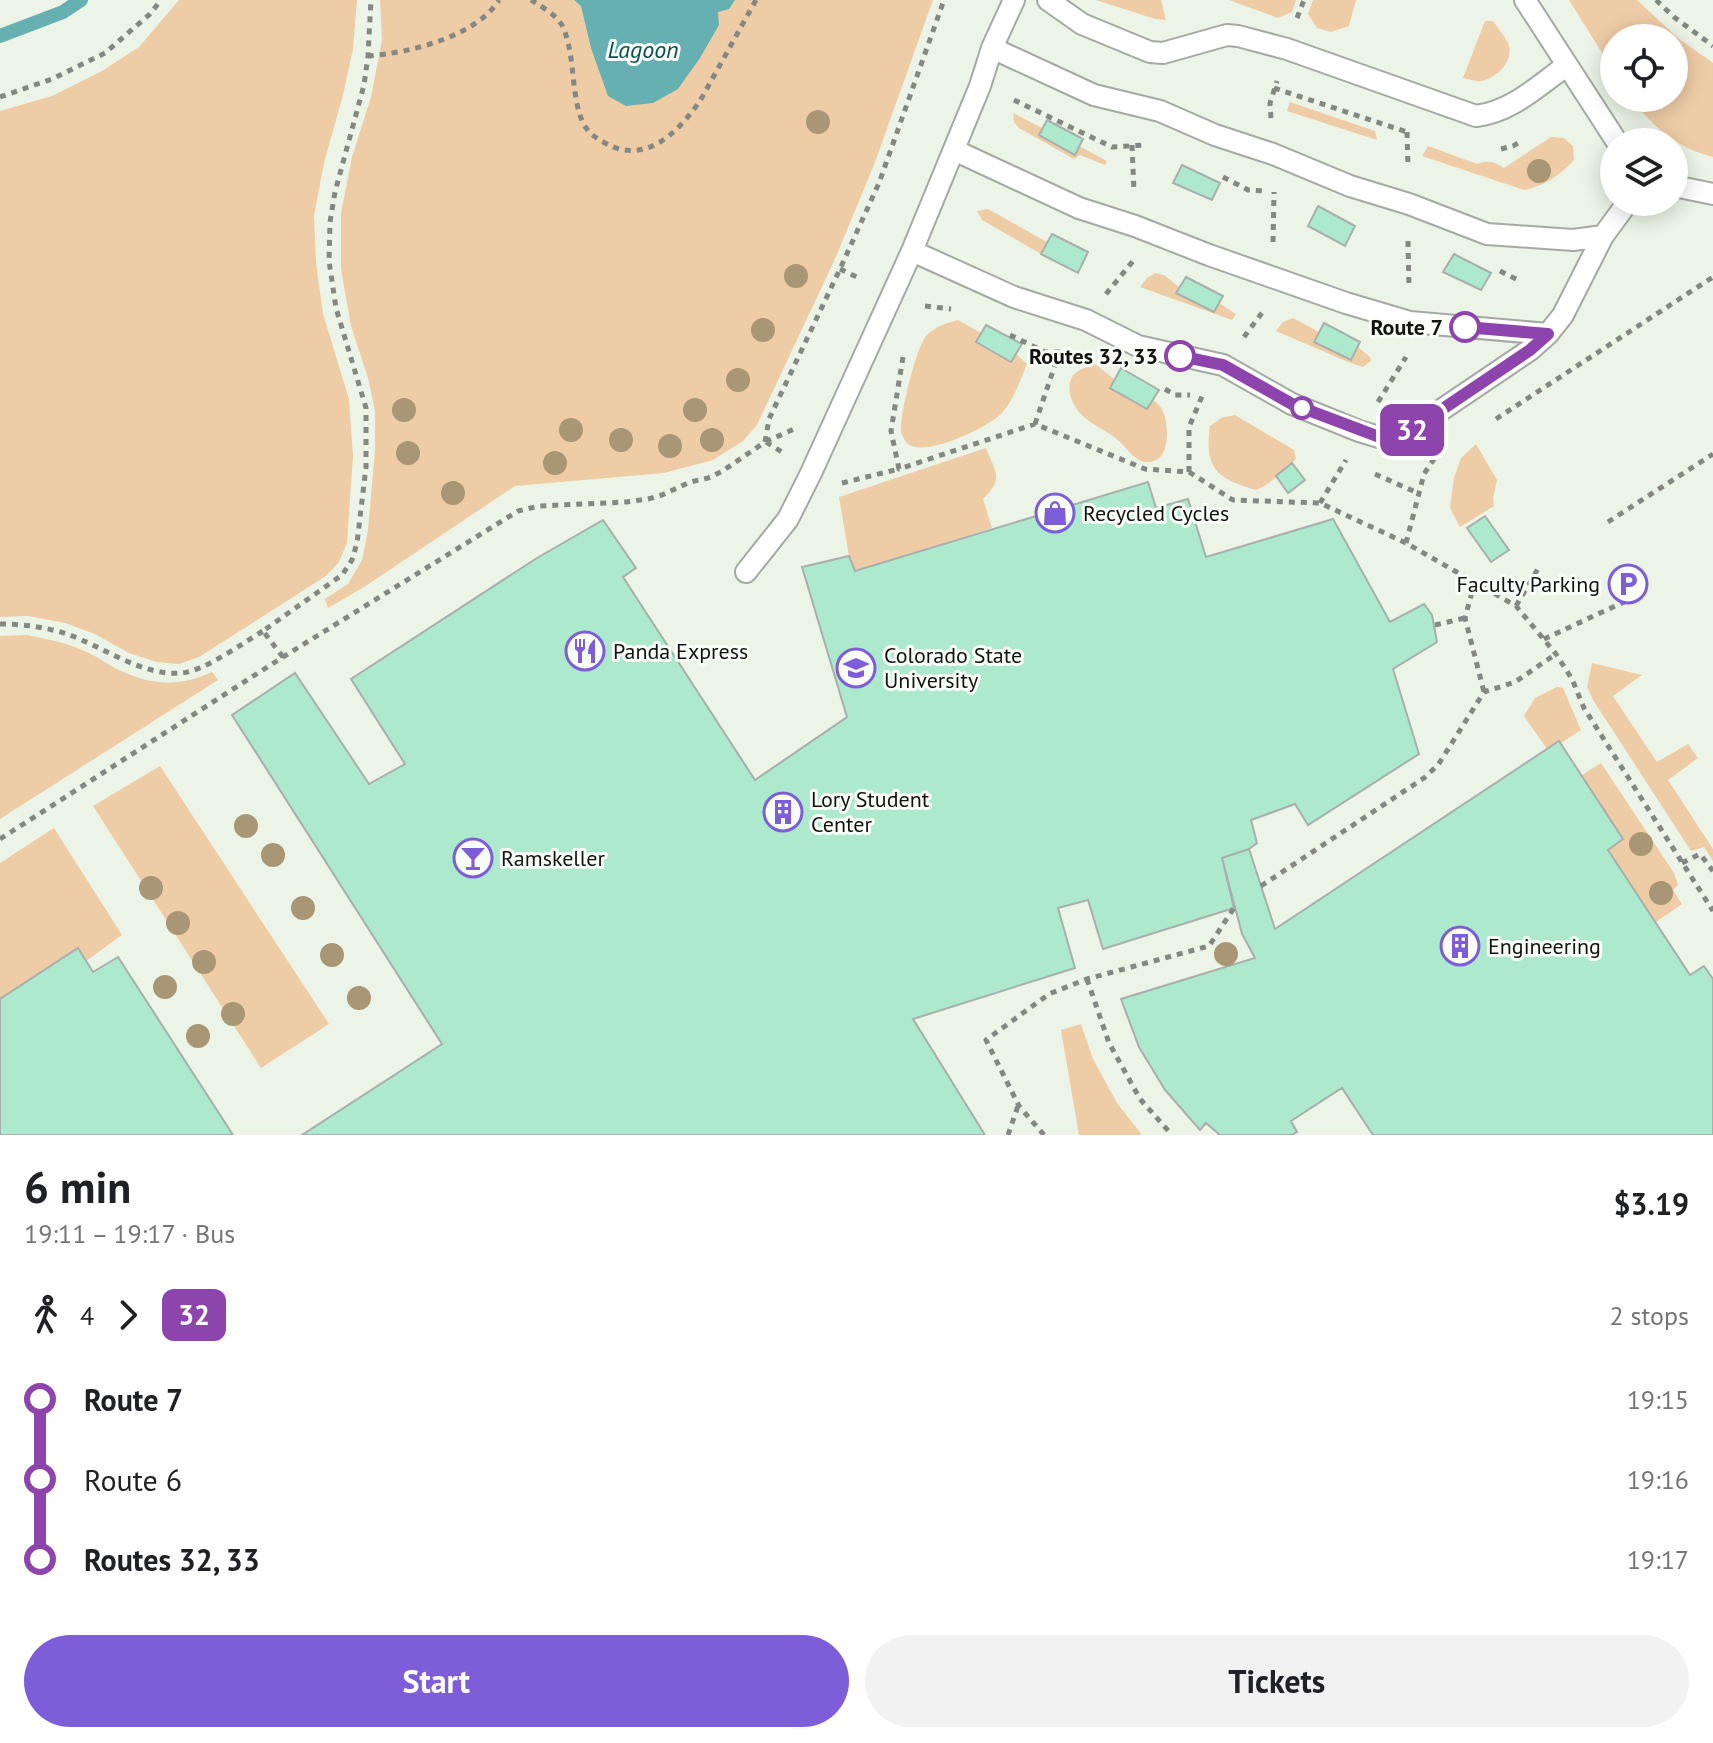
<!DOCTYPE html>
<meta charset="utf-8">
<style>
:root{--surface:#fff;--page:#f2f2f2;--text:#202124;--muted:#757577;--accent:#7e5ed8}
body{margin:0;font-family:"PT Sans",sans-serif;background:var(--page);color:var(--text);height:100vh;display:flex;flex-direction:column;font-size:30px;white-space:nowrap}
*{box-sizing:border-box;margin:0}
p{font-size:26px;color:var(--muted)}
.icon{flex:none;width:44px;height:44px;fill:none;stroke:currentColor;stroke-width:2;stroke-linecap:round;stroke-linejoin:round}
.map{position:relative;height:1135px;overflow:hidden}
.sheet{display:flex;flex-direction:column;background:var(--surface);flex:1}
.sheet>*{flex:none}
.badge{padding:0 16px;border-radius:12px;font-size:28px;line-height:52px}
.fabs{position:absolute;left:1600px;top:24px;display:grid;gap:16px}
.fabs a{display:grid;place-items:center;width:88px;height:88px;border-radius:50%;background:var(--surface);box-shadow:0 4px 20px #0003;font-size:40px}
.map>.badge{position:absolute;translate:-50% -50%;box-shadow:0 0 0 4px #fff}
.legs{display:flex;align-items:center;gap:12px;height:88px;padding:0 24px;font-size:26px}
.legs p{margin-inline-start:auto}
.overview{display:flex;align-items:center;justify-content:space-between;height:136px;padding:0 24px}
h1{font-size:44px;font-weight:700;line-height:60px}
.cta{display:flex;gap:16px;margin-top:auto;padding:16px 24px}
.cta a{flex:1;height:92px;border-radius:48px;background:var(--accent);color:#fff;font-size:32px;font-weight:700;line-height:92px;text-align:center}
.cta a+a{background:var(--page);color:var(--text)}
ul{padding:0 24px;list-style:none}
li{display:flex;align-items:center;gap:28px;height:80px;font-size:30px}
li i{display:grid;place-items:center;width:12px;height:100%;margin:0 10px;background:currentColor}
li i::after{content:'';width:20px;height:20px;margin:-10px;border:6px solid;border-radius:50%;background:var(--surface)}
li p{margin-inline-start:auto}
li:first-child i{background:linear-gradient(#0000 50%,currentColor 0)}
li:last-child i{background:linear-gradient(currentColor 50%,#0000 0)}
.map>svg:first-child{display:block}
.built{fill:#ecf4e7;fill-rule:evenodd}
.green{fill:#eecca6}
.water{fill:#67b0b1}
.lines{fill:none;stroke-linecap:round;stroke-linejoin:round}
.stream{stroke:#67b0b1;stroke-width:14}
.building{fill:#ace9cd;stroke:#a8afac;stroke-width:2}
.lane-casing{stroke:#a5a9a3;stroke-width:24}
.path{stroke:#858783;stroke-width:5;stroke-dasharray:6 6;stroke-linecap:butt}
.lane{stroke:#fff;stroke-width:20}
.tree{fill:#a89675}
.line-1-casing{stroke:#fff;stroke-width:18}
.line-1{stroke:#8e44ad;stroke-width:12}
.stop-1-dot{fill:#fff;stroke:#8e44ad;stroke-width:4}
.labels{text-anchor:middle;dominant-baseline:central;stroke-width:6;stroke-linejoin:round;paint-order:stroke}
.stop-label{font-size:22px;font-weight:bold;fill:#121311;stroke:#f9fdf7;text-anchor:end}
.poi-label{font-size:22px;fill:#121311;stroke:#f9fdf7;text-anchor:start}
.water-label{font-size:24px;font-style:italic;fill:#0c4f50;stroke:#f9fdf7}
</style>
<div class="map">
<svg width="1713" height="1135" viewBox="0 0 1713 1135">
<rect width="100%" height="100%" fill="#f9fdf7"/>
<path class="built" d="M0 0H1713V1135H0ZM1614 38H1674V98H1614ZM1614 142H1674V202H1614Z"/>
<path class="green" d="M179 0H357L353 49 343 95 324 163 314 216 316 263 323 314 349 399 353 456 347 543 339 562 326 576 199 657 179 664 157 662 129 653 95 634 65 623 28 616 0 617V111L52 96 102 71 139 47Z
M380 0H933L874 165 835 259 757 425 743 441 713 460 664 473 515 486 364 587 328 608 325 599 348 584 362 560 368 530 375 450V411L368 378 351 326 341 269V213L352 157 371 97 382 40Z
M1096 0H1161L1166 20 1155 19Z
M1229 0H1296L1292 12 1278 18Z
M1313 0H1356L1349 26 1331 32 1317 28 1308 14Z
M1569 0H1637L1678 38 1713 63V157C1675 147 1655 128 1630 98H1674V38H1614V72Z
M1485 21H1493C1498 28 1504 35 1508 43 1515 60 1498 77 1482 81 1476 82 1469 79 1463 78Z
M1290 102 1375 131 1377 140 1287 111Z
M1013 113 1042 128 1039 135 1079 146 1107 161 1105 165 1080 155 1074 159 1019 128 1014 122Z
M1551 137 1564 138 1573 146 1574 160C1560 175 1545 186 1524 190L1422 156 1428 146 1477 164C1488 160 1494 161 1504 168Z
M988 209 1047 242 1041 254 982 220 977 211Z
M1155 273 1164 275 1180 288 1177 294 1214 312 1219 303 1236 314 1232 320 1140 287 1147 278Z
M1293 318 1319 332 1314 342 1351 360 1358 347 1370 357 1371 361 1363 367 1348 362 1276 331 1283 322Z
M958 320 981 333 976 342 1010 362 1016 354 1027 364C1020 381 1014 399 1002 413 988 428 922 459 907 443 904 440 902 435 901 432 899 417 916 348 926 336 934 327 946 323 958 320Z
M1095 364 1114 379 1111 387 1147 409 1153 400C1165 408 1166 419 1167 432 1167 444 1165 459 1151 462 1136 464 1130 451 1121 443 1110 431 1092 426 1081 414 1070 403 1063 381 1078 371 1083 368 1090 366 1095 364Z
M1235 415 1294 450 1296 459C1283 470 1272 484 1256 490 1217 479 1204 469 1210 426L1221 418Z
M1476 444 1497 480 1493 498 1494 506 1460 527 1450 508 1454 478 1461 458Z
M986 448C996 474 1004 478 983 499L992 528 855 571 849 556 839 497Z
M27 635C46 639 64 642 82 650 93 654 104 662 115 668 149 685 177 688 212 672L218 680 0 819V636Z
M1592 663 1642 675 1613 696 1657 762 1688 744 1698 758 1668 780 1713 849V861L1704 847 1691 851 1593 700 1587 687Z
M1557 687 1563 688 1581 730 1561 743 1559 741 1547 749 1524 716 1535 698Z
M1601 763 1674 873 1678 885 1673 890 1682 904 1656 922 1608 850 1623 839 1582 775Z
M160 766 329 1024 261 1068 93 806Z
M54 828 122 935 86 961 77 948 0 999V863Z
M1081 1024 1093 1059 1117 1103 1142 1135H1079L1061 1030Z"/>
<path class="water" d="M574 0H735L729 9 718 12 719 25 700 58 678 89 653 103 626 106 608 96 591 48 581 6Z"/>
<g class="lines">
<path class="stream" d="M0 36 63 12 81 0"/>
</g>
<path class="building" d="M1047 120 1083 139 1075 155 1039 135Z
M1182 165 1220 183 1212 200 1173 183Z
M1318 206 1355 226 1345 246 1308 226Z
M1052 234 1088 252 1078 273 1041 254Z
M1454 254 1491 273 1481 290 1443 272Z
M1186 277 1223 296 1214 312 1176 293Z
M1324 323 1360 342 1351 360 1314 342Z
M986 325 1022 344 1011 362 976 342Z
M1121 368 1159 390 1147 409 1110 388Z
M1292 463 1305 480 1288 493 1276 476Z
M1148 482 1156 508 1188 499 1206 557 1333 519 1390 622 1424 604 1432 615 1437 642 1393 669 1419 754 1308 825 1295 804 1251 820 1257 843 1249 849 1222 858 1234 908 1103 949 1088 900 1058 908 1075 968 913 1019 985 1135H302L442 1044 232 715 295 673 369 784 405 764 351 679 537 558 603 520 636 568 623 577 755 780 847 717 802 567 849 556 855 571Z
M1485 516 1509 550 1491 562 1467 528Z
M1559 741 1623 839 1608 850 1690 975 1704 966 1713 979V1135H1373L1342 1088 1291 1121 1297 1132 1292 1135H1220L1206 1123 1200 1130 1165 1090 1139 1047 1121 999 1255 958 1242 934 1222 858 1249 849 1275 929Z
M78 948 93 972 118 957 233 1135H0V999Z"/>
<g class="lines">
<g class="lane-casing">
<path id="lane" d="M1048 0 1082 24 1150 52 1163 53 1227 35 1238 36 1287 49 1476 116C1511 112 1538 86 1566 66
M1525 0 1617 142
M992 48 1094 95 1160 111 1215 135 1273 154 1350 186 1409 204 1487 234 1573 240 1603 236
M954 150 1079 208 1135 226 1209 255 1346 303 1410 322 1548 334
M1674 186 1713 194
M912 251 1014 297 1086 320 1138 346 1223 365 1292 404 1359 431 1382 438 1399 437 1413 429 1530 350 1548 334 1563 315 1603 236 1628 202
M746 572 788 519 811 473 912 251 980 86 992 48 1014 0"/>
</g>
<path class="path" d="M531 0C542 7 557 15 563 27 576 58 570 93 583 123 588 133 596 138 605 143 646 166 678 132 700 101L756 0
M1656 0 1674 17 1713 46
M1297 18 1304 0
M368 56C408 53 476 37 499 0
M1274 88 1410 133
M0 97 52 79 105 53 150 14 161 0
M1014 100 1112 147 1145 145
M1271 118 1270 103 1277 81
M1407 132 1408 167
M1132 145 1134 192
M1501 149 1513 146 1521 141
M1223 177 1248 190 1266 191
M1408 241 1409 287
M1273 242 1274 192
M840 269 861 279
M1500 271 1520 281
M1106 294 1133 261
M925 306 951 309
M1010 335 1045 352H1068
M1244 337 1264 310
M903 357 891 431 899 469 1035 424 1145 469 1189 472 1233 500 1320 503 1406 543 1516 606 1556 654 1572 679 1584 708 1713 911
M1165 389 1175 395H1190
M1378 402 1406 357
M1496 419 1713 277
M1035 424 1055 365 1065 351
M765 442 769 419 840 269 879 183 944 0
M766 442 785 454
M1189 472V427L1203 394
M1375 474 1420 494
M842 483 899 469
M1320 503 1346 460
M1608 522 1713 454
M1406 543 1424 474 1434 459
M1475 581 1465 618 1484 692
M1516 606 1539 567
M0 624C23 624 45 627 67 634 102 646 143 677 182 673 204 671 243 643 263 631
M1435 625 1465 618
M1544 639 1624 602
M283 657 263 631 342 575 352 560 357 543 366 467V408L336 308 329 261 330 222 335 192 364 85 368 56 371 0
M0 839 283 657 518 511 539 506 626 502 648 499 662 495 690 482 708 478 721 472 765 442 794 429
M1682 863 1700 854 1713 871
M1261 886 1424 778 1438 765 1484 692 1515 682 1556 654
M1087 979 1109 1043 1140 1099 1172 1135
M1008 1135 1018 1106
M1044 1135 1019 1106 986 1040 1049 994 1087 979 1209 946 1234 908"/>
<use href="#lane" class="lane"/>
</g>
<g class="tree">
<circle cx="818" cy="122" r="12"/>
<circle cx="1539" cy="171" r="12"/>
<circle cx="796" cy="276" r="12"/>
<circle cx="763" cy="330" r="12"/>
<circle cx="738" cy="380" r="12"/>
<circle cx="404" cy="410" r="12"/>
<circle cx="695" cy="410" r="12"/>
<circle cx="571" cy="430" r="12"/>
<circle cx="621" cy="440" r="12"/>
<circle cx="712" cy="440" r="12"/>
<circle cx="670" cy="446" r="12"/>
<circle cx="408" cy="453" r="12"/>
<circle cx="555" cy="463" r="12"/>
<circle cx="453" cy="493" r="12"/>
<circle cx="246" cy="826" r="12"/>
<circle cx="1641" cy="844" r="12"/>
<circle cx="273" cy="855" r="12"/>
<circle cx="151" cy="888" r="12"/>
<circle cx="1661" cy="893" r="12"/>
<circle cx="303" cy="908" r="12"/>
<circle cx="178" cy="923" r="12"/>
<circle cx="1226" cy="954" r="12"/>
<circle cx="332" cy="955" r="12"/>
<circle cx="204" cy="962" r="12"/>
<circle cx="165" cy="987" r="12"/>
<circle cx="359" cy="998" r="12"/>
<circle cx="233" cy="1014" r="12"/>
<circle cx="198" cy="1036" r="12"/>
</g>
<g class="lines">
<g class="line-1-casing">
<path id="line-1" d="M1180 356 1223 365 1292 404 1382 438 1399 437 1413 429 1530 350 1548 334 1465 327"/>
</g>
<use href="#line-1" class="line-1"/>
</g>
<defs>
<g id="shop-ring" transform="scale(2)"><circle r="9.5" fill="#f9fdf7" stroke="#7e5ed8" stroke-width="1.5"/><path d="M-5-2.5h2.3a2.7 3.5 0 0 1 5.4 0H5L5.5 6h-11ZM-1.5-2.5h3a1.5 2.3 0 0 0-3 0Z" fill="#7e5ed8"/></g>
<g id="parking-ring" transform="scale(2)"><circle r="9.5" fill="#f9fdf7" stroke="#7e5ed8" stroke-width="1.5"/><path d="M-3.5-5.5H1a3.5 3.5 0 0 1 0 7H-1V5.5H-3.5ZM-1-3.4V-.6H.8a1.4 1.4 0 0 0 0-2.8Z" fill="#7e5ed8"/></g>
<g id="restaurant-ring" transform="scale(2)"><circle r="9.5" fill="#f9fdf7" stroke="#7e5ed8" stroke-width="1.5"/><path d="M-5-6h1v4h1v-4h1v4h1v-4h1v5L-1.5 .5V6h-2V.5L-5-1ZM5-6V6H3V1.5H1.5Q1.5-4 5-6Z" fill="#7e5ed8"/></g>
<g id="university-ring" transform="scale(2)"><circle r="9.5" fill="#f9fdf7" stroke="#7e5ed8" stroke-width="1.5"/><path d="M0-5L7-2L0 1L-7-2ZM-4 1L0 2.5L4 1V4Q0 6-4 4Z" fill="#7e5ed8"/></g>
<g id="building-ring" transform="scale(2)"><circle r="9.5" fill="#f9fdf7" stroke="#7e5ed8" stroke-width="1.5"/><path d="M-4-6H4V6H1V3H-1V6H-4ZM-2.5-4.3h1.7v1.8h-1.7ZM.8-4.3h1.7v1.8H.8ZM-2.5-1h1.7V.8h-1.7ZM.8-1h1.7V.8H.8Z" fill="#7e5ed8"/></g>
<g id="bar-ring" transform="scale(2)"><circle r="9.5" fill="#f9fdf7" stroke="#7e5ed8" stroke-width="1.5"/><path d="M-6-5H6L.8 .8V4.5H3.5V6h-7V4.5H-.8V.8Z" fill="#7e5ed8"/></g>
</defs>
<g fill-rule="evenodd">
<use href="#shop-ring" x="1055" y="513"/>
<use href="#parking-ring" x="1628" y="584"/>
<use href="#restaurant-ring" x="585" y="651"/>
<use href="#university-ring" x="856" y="668"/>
<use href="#building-ring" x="783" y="812"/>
<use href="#bar-ring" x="473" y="858"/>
<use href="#building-ring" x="1460" y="946"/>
</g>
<g class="stop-1-dot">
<circle cx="1465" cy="327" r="14"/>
<circle cx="1180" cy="356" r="14"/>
<circle cx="1302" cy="408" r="10"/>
</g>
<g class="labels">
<g class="stop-label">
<text x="1443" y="327">Route 7</text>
<text x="1158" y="356">Routes 32, 33</text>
</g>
<g class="poi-label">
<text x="1083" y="513">Recycled Cycles</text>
<text x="1600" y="584" text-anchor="end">Faculty Parking</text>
<text x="613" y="651">Panda Express</text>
<text x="884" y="655">Colorado State<tspan x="884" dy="25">University</tspan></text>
<text x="811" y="799">Lory Student<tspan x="811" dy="25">Center</tspan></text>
<text x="501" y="858">Ramskeller</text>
<text x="1488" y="946">Engineering</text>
</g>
<g class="water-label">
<text x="643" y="49">Lagoon</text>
</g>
</g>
</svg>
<div class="fabs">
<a><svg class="icon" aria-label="locate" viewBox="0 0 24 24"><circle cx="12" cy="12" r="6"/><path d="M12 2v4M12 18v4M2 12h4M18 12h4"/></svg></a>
<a><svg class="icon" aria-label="layers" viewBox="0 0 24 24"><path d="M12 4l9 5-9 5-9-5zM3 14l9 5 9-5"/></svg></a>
</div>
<b class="badge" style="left:1412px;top:430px;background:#8e44ad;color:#fff">32</b>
</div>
<section class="sheet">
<div class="overview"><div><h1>6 min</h1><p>19:11 – 19:17 · Bus</p></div><b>$3.19</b></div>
<div class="legs"><svg class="icon" aria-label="walk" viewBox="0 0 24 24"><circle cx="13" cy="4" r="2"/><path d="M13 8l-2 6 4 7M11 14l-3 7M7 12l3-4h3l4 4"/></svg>4<svg class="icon" aria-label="forward" viewBox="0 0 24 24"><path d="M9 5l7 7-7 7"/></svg><b class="badge" style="background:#8e44ad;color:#fff">32</b><p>2 stops</p></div>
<ul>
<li><i style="color:#8e44ad"></i><b>Route 7</b><p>19:15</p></li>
<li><i style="color:#8e44ad"></i><span>Route 6</span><p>19:16</p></li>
<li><i style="color:#8e44ad"></i><b>Routes 32, 33</b><p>19:17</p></li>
</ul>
<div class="cta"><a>Start</a><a>Tickets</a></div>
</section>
